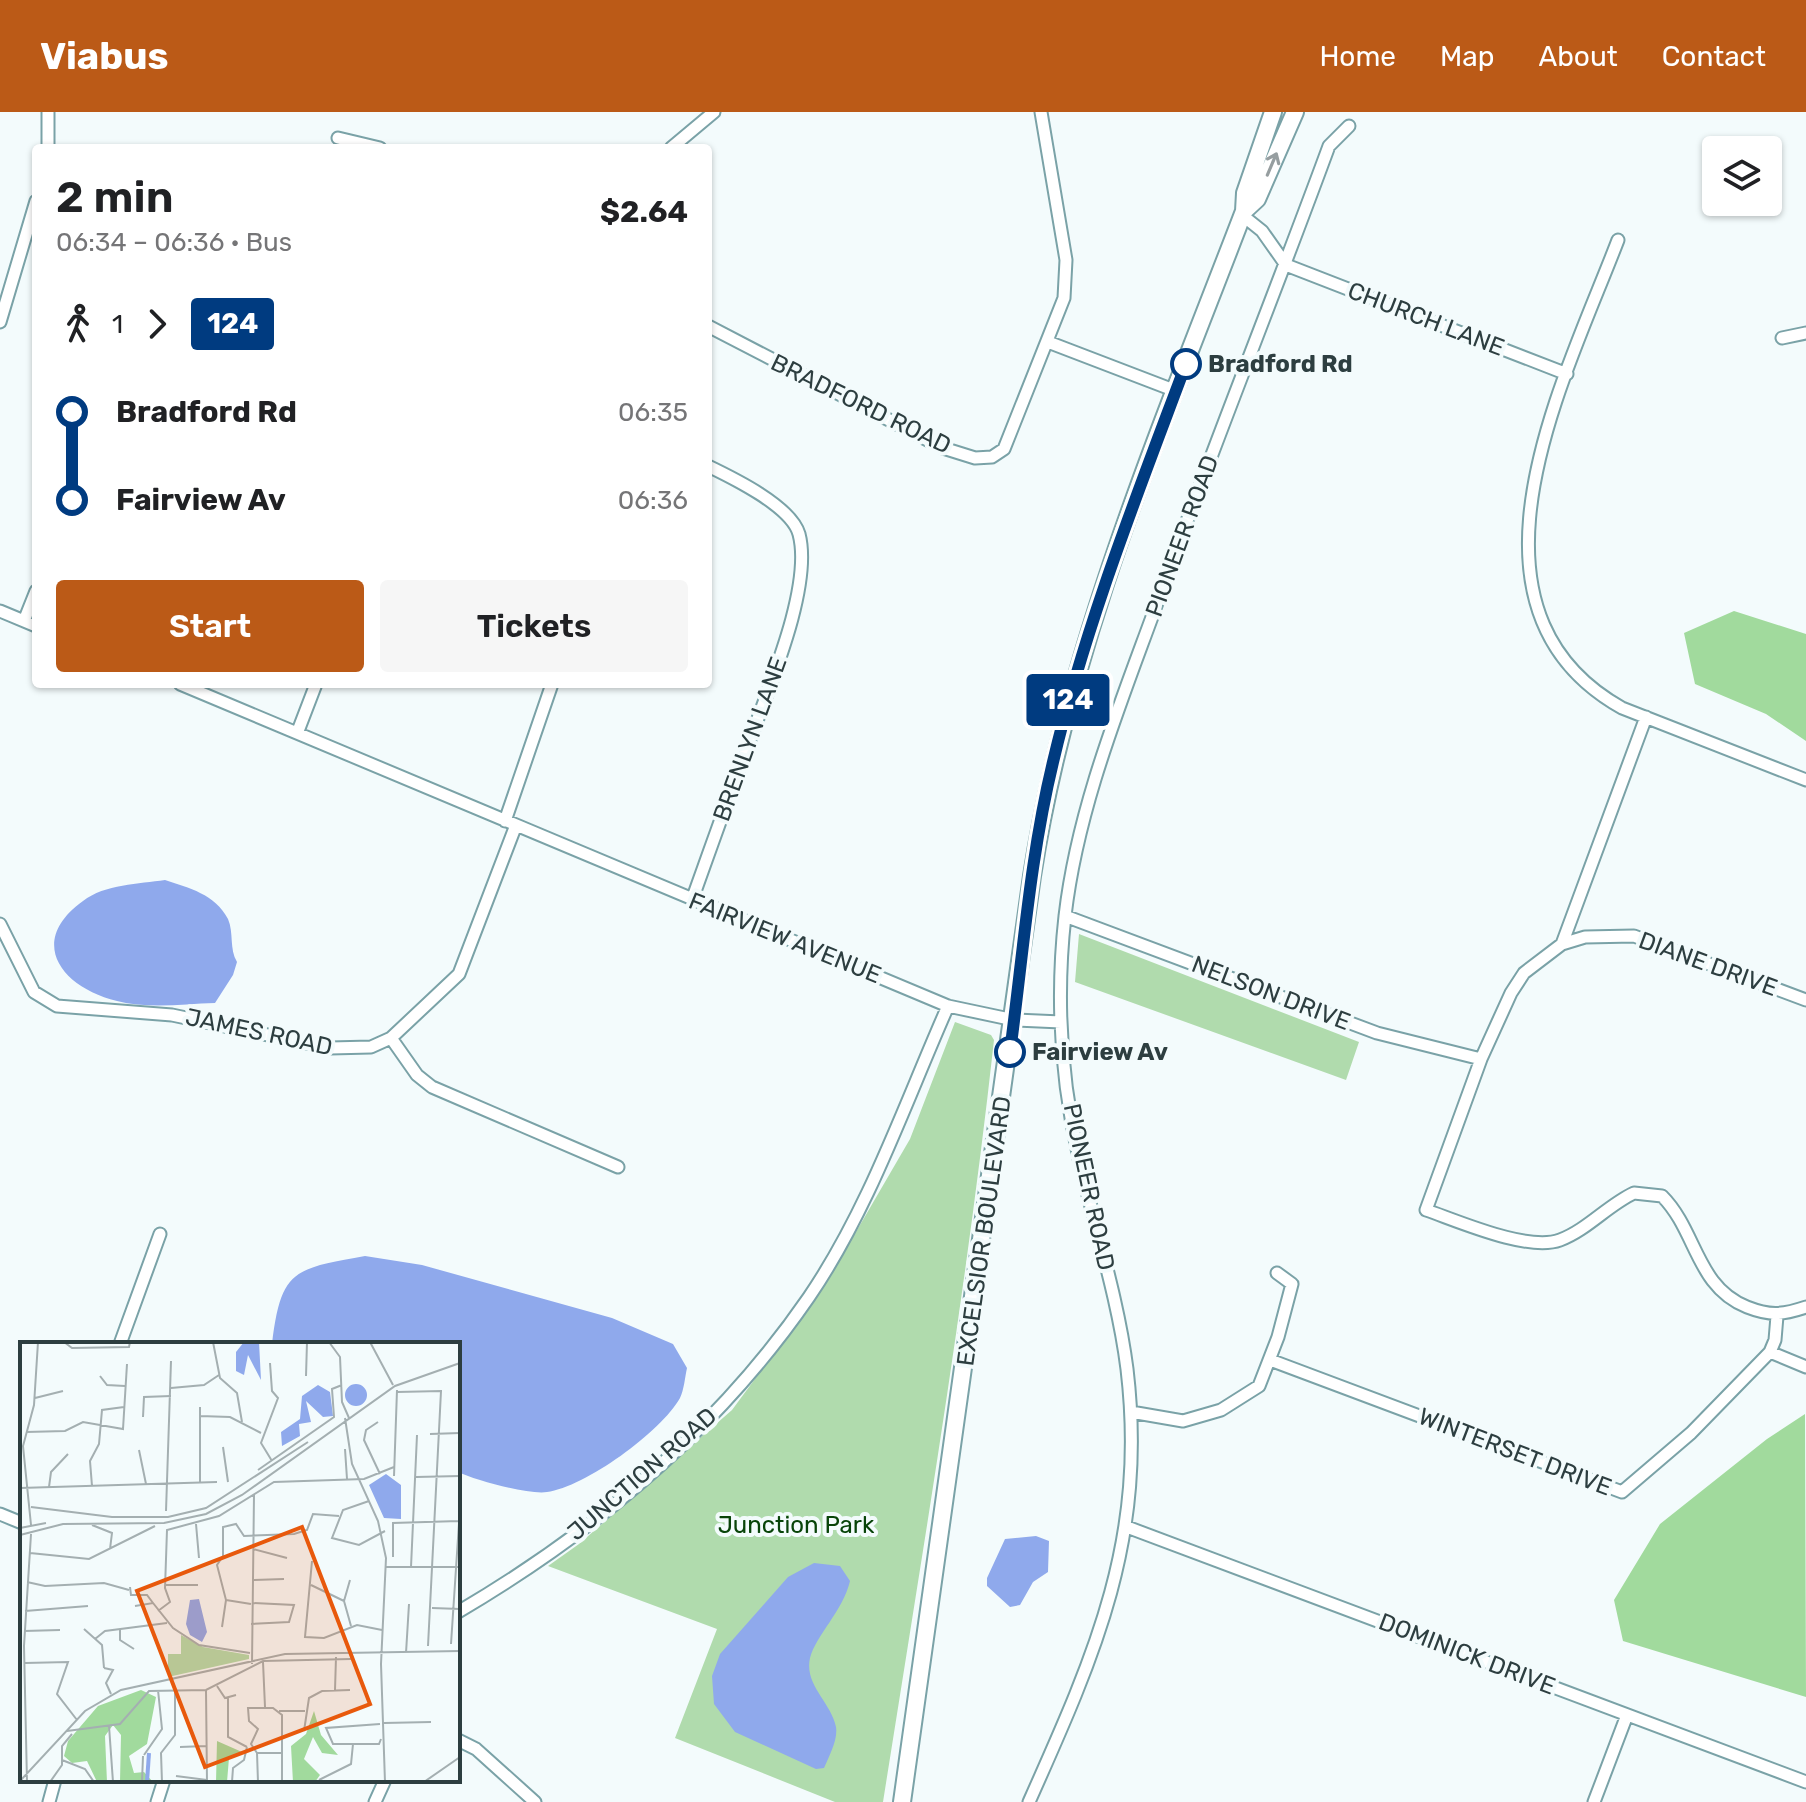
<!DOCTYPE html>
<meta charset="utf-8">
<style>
:root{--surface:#fff;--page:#f6f6f6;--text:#202124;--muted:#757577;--accent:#bb5a17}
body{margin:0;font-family:Rubik,sans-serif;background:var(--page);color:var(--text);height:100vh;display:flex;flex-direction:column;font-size:30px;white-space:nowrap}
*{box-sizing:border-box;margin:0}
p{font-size:26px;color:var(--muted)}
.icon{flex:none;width:44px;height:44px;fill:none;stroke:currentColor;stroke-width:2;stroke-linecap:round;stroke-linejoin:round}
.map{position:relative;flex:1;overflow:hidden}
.drawer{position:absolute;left:32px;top:32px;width:680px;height:544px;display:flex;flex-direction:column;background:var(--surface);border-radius:8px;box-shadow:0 2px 6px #0004}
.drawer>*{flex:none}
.badge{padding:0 16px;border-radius:6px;font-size:28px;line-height:52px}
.buttons{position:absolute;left:1702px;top:24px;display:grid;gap:16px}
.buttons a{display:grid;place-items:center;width:80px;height:80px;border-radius:8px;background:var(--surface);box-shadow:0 2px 6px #0004;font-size:40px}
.map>.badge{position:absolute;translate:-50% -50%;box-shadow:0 0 0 4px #fff}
.legs{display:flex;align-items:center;gap:12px;height:88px;padding:0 24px;font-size:26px}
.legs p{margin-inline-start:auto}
.summary{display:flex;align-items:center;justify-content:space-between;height:136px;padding:0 24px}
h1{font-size:44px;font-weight:600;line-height:60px}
.primary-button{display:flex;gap:16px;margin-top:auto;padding:16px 24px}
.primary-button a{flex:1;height:92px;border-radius:8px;background:var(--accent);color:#fff;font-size:32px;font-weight:600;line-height:92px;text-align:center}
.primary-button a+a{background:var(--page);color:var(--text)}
ul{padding:0 24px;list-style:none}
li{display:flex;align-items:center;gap:28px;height:88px;font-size:30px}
li i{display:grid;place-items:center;width:12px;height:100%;margin:0 10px;background:currentColor}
li i::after{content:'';width:20px;height:20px;margin:-10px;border:6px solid;border-radius:50%;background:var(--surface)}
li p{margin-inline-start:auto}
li:first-child i{background:linear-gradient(#0000 50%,currentColor 0)}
li:last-child i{background:linear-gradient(currentColor 50%,#0000 0)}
header{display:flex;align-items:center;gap:48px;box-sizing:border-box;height:112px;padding:0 40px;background:var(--accent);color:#fff}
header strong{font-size:38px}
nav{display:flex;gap:44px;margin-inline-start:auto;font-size:28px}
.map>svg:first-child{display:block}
.green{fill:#b0dbad}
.forest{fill:#a1da9d}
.water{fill:#8fa9ec}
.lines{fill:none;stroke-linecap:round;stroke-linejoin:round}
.minor-casing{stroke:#7aa2a7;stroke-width:15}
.secondary-casing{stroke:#7aa2a7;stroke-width:20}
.minor{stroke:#fff;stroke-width:11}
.secondary{stroke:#fff;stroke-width:16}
.oneway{stroke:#969ea0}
.line-1-casing{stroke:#fff;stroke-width:18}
.line-1{stroke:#003b80;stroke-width:12}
.stop-1-dot{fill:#fff;stroke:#003b80;stroke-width:4}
.labels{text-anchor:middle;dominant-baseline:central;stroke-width:8;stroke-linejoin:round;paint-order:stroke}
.street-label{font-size:24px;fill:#2d3e40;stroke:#f3fbfc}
.stop-label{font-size:24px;font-weight:bold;fill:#2d3e40;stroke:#f3fbfc;text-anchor:start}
.park-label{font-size:24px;fill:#084409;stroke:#f3fbfc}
.inset-river{fill:none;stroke:#8fa9ec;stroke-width:4}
.inset-road{fill:none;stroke:#a4afb1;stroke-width:2}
.view{fill:#e8590c;fill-opacity:0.15;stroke:#e8590c;stroke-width:4}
.inset-edge{fill:none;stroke:#2d3e40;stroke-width:4}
</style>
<header>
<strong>Viabus</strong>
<nav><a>Home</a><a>Map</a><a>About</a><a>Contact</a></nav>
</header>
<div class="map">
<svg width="1806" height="1690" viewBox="0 0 1806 1690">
<rect width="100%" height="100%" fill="#f3fbfc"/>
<path class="green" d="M1079 822 1359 930 1346 968 1075 870Z
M955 910 991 923 994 928C966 1183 923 1437 883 1690H835L675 1626 717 1517 548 1454 579 1432 732 1298 828 1168 910 1027Z"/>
<path class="forest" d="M1734 499 1806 522V629L1766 602 1695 572 1684 521Z
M1805 1302 1806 1585 1623 1529 1614 1488 1660 1412 1767 1327Z"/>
<path class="water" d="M165 768C189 776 215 782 228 807 234 821 229 837 237 850L233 863 215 891C183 892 148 897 117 889 62 876 26 830 83 789 105 772 139 772 165 768Z
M365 1144 422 1153 612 1206 673 1232 687 1256C685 1265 684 1278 680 1286 661 1320 585 1375 547 1380 529 1383 475 1368 458 1360V1232H272C281 1156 295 1157 365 1144Z
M1036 1424 1049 1429 1048 1460 1033 1470 1020 1493 1010 1495 987 1474V1466L1005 1427Z
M814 1451 840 1454 850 1469C843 1499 816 1523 810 1546 804 1573 831 1590 836 1615 838 1628 829 1644 824 1656L816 1657 735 1620 714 1592 712 1564 720 1542 788 1465Z"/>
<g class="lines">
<g class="minor-casing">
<path id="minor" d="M48 0V36
M338 26 380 36
M671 36 714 0
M1242 103 1262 119 1286 153 1567 262
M1618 128C1565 267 1444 496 1622 596L1806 668
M0 210 36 89
M708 214 943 336 975 346 992 345 1004 337 1064 186 1066 148 1041 0
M1782 226 1806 221
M1048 230 1176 279
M0 499 36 514
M24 509 36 479
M180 572 948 894 1014 908 1061 910
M298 619 316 572
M505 709 552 572
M692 788C711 735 730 681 750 628 768 577 813 475 799 422 791 394 733 366 708 354
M1065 804 1377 921 1481 947
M0 812 34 880 57 894 172 903 330 936 371 935 391 926 459 862 516 713
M1562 832 1646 605
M1806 888 1634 824 1585 825 1562 832 1524 861 1511 881 1481 947 1426 1098C1458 1109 1528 1140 1560 1128 1587 1118 1608 1093 1634 1081L1662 1084C1697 1119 1696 1175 1747 1195 1770 1204 1782 1203 1806 1195
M391 926 417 963 432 975 618 1055
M120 1232 160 1122
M1770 1240 1806 1255
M1270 1248 1622 1380 1691 1321 1770 1240 1775 1228 1777 1204
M1131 1300 1183 1309 1221 1298 1259 1274 1278 1225 1292 1172 1277 1161
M0 1402 22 1411
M1127 1415 1806 1670
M458 1500C594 1420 719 1316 809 1185 869 1097 905 991 948 894
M458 1628 476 1637 535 1690
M49 1690 55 1668
M157 1690 164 1668
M375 1690 385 1668
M1029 1690C1096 1540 1147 1426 1127 1257 1118 1186 1095 1116 1079 1046 1061 968 1056 884 1065 804 1077 701 1116 603 1152 505 1208 347 1271 192 1329 34L1349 14
M1594 1690 1627 1603"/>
</g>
<g class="secondary-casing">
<path id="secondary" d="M1244 99 1257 87 1295 0
M902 1690 1032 764C1068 533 1161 316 1244 99L1245 81 1273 0"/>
</g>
<use href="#minor" class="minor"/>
<use href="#secondary" class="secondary"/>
</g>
<defs><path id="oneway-shaft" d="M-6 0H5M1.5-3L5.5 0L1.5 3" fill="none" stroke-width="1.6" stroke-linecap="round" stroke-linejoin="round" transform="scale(2)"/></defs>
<use class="oneway" href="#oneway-shaft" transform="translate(1272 52) rotate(-67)"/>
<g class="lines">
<g class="line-1-casing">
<path id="line-1" d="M1010 940C1023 843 1030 745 1053 650 1085 514 1137 383 1186 252"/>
</g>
<use href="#line-1" class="line-1"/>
</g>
<g class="stop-1-dot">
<circle cx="1186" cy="252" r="14"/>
<circle cx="1010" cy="940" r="14"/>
</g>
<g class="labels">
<g class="street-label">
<text transform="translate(1426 207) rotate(21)">CHURCH LANE</text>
<text transform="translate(861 292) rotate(26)">BRADFORD ROAD</text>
<text transform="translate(1182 424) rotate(-70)">PIONEER ROAD</text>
<text transform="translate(750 627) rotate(-70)">BRENLYN LANE</text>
<text transform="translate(785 826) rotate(22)">FAIRVIEW AVENUE</text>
<text transform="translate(1708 852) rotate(20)">DIANE DRIVE</text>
<text transform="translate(1271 881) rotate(21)">NELSON DRIVE</text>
<text transform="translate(259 920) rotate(12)">JAMES ROAD</text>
<text transform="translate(1089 1075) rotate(78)">PIONEER ROAD</text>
<text transform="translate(984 1119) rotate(-82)">EXCELSIOR BOULEVARD</text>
<text transform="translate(1515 1340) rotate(21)">WINTERSET DRIVE</text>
<text transform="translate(642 1362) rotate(-41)">JUNCTION ROAD</text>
<text transform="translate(1467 1542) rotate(21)">DOMINICK DRIVE</text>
</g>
<g class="stop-label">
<text x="1208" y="252">Bradford Rd</text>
<text x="1032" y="940">Fairview Av</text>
</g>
<g class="park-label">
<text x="796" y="1413">Junction Park</text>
</g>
</g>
<g transform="translate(20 1230)">
<rect width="440" height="440" fill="#f3fbfc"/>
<path d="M161 293 183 305 229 313V317L148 335V312H161Z" fill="#b0dbad"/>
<path d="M121 348 136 355 127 402 109 414 114 431 124 430 133 440H100L101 393 93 383 85 394 87 440H77L67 419 52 421 44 414 48 399 78 364ZM294 369 301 393 318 413 302 411 293 395 284 417 300 433 295 440H273L271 404 286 392ZM197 399 222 410 209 416 207 440H196Z" fill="#a1da9d"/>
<path d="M224 0H239L241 38 228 13 224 33 216 29V10ZM325 53a11 11 0 1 1 22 0a11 11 0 1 1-22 0ZM298 43 310 50 313 74 303 75 286 59 291 80 279 82 280 94 262 104 261 90 280 77 282 54ZM366 132 381 143V177L364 176 349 143ZM179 257 187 290 182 300 170 293 166 282 170 258Z" fill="#8fa9ec"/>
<path class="inset-river" d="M127 440 129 411"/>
<path class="inset-road" d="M44 0 52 6 109 5 110 0M193 0 200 36 217 51 222 80M309 0 320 15 322 60 329 76M350 0 373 43M250 21 252 49 258 56 241 101 252 119M80 34 87 43 105 44M286 34 287 0M151 46 184 43 199 33M377 50 421 49 408 304M15 56 43 49M180 74 210 75 241 91M123 75 124 55 151 54M325 76 332 122 358 179 366 216 361 322 365 440M358 80 346 88 344 98 360 132M6 90 45 89 63 80 103 87 107 22M410 92 440 91M203 105 208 140M325 107 327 137M119 108 126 142M238 128 314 75 312 47 322 43M374 134 377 48M396 135 440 134M180 141V65M72 144 70 119 79 102 82 68 104 65M29 145 31 130 48 112M0 146 197 140M349 159 323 168 312 196 339 203 365 189M11 165 92 175M146 169 151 19M90 175H148L186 166 288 100M176 182 179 216M11 183 3 104 14 63 18 0M72 183 92 191 90 207M0 186 26 181M0 193 43 182 144 181 186 172 222 153 375 44 440 21M233 207 267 216M10 211 69 217 135 184M373 215V181L439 179M292 219 285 295 304 296 337 283 362 288M366 225H440M391 225 397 93M233 238 264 237M330 238 324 259 331 284M7 240 25 244 84 241 109 248M145 243H178M291 243 324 259M110 245 111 253H127L133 261M206 258 231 262M115 264 133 261 153 286 179 303 230 311M412 266 440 267M5 269 68 264M138 269 150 260 145 246 147 188 199 174 254 140 344 137 374 125M231 282 269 280 274 263 232 261M202 285 206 258 197 223 203 214V185L216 182 224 194 274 192 287 188 293 172 319 174M64 287 82 303 84 326M100 288V298L114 307M4 289 40 288M75 297 85 289 147 281M431 302 440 166M386 311 389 262M243 320 245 365M5 321 48 320 37 352 57 378M232 322 234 153M84 326 93 328 86 341 91 352M197 344 205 356 216 353M186 348 187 440M315 348 316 315M208 356V395L227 405M259 369H285M364 381 411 380M360 382 306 386 313 402H359L361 397M89 384 93 440M47 389 100 382 129 349 186 348 243 319 331 317M284 389 289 356 302 349 330 348M160 405 186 404M237 411H263M124 413 142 387 138 348M42 418 65 427 74 440M156 434 187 438M299 438 331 422 333 402M0 439 65 369 101 348 265 312 440 309M7 440 4 304 11 192M30 440 42 423V404L52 392M122 440 123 414M142 440 141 411 155 393V349M212 440 213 426 224 418 227 405M238 440 237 411 231 402 238 387 229 379 228 366H253L262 373V440M404 440 440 415"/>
<path class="view" d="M282 185 350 362 185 425 117 249Z"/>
<rect width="440" height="440" class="inset-edge"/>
</g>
</svg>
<div class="buttons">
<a><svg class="icon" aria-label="layers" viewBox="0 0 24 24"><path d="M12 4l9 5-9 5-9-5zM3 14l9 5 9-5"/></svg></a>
</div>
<b class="badge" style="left:1068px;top:588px;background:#003b80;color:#fff">124</b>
<section class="drawer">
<div class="summary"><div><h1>2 min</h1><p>06:34 – 06:36 · Bus</p></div><b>$2.64</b></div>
<div class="legs"><svg class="icon" aria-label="walk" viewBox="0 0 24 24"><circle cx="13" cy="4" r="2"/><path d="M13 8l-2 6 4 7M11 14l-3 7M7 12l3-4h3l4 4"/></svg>1<svg class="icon" aria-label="forward" viewBox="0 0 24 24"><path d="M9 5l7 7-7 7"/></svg><b class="badge" style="background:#003b80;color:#fff">124</b></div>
<ul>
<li><i style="color:#003b80"></i><b>Bradford Rd</b><p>06:35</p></li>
<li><i style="color:#003b80"></i><b>Fairview Av</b><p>06:36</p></li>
</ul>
<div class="primary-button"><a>Start</a><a>Tickets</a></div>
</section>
</div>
